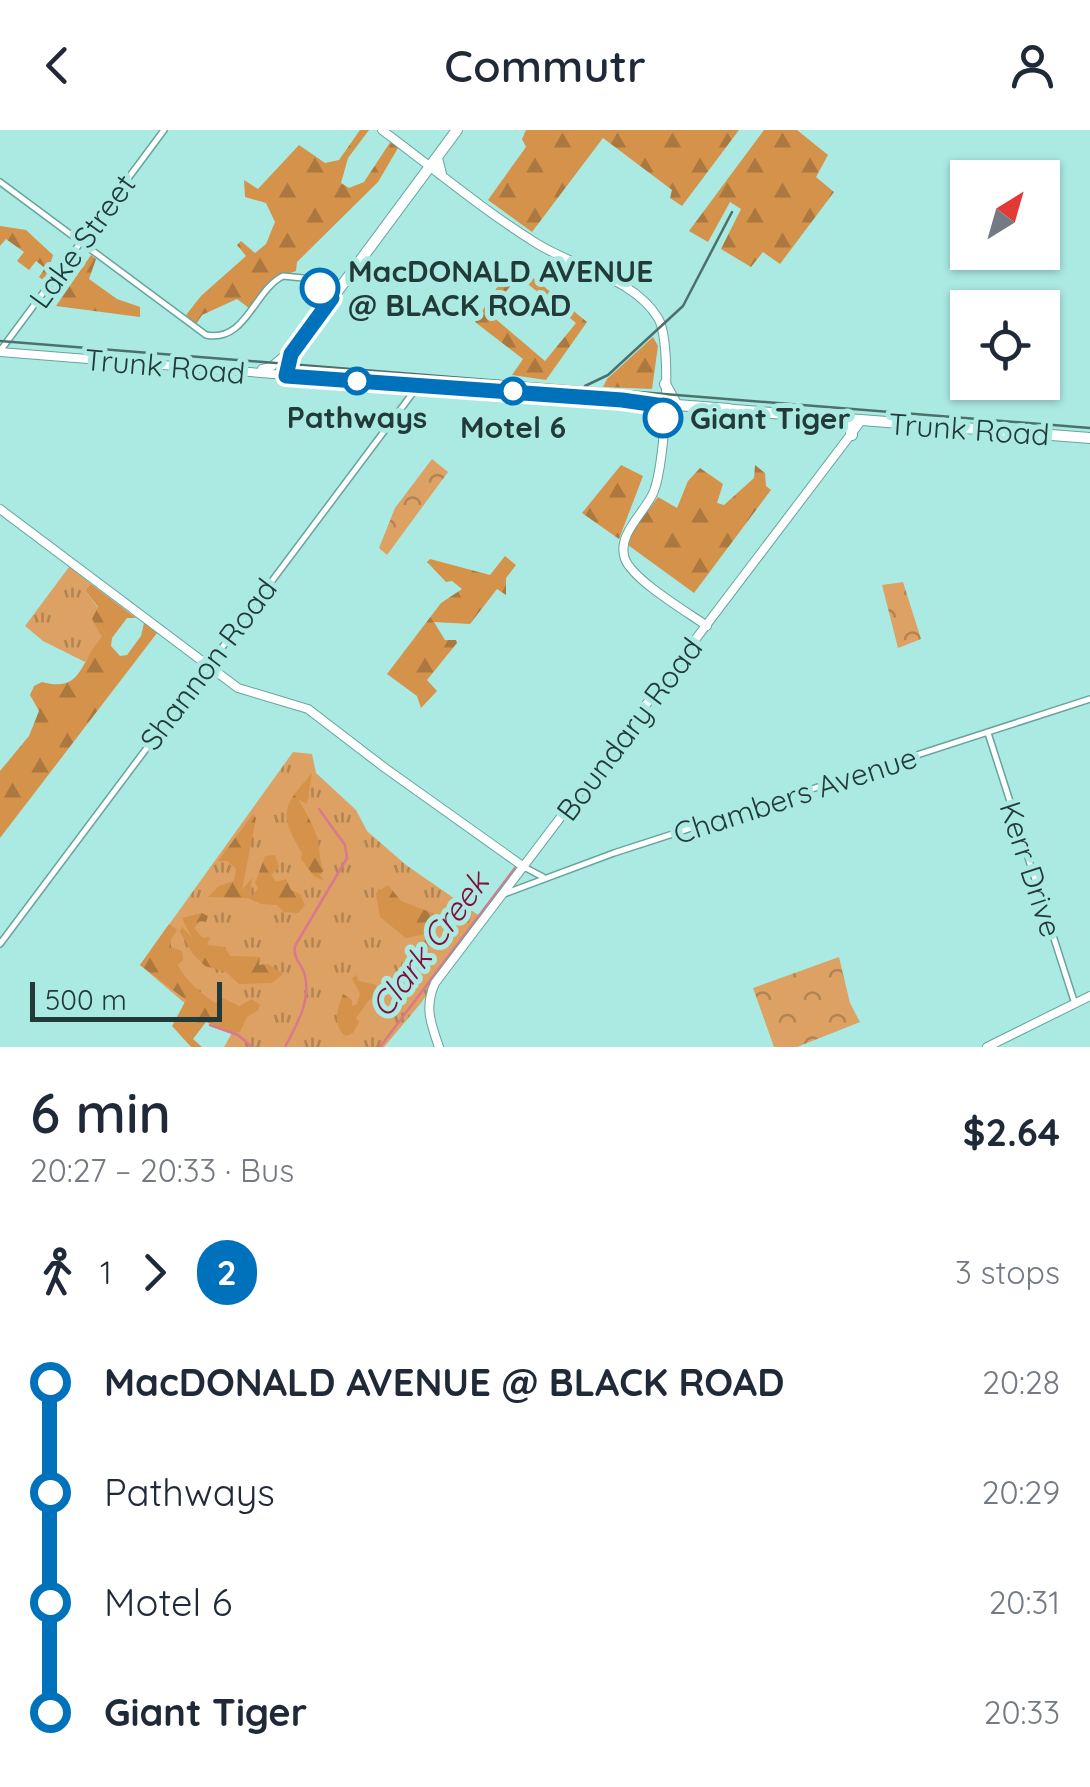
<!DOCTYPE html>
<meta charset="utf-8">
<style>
:root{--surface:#fff;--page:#f2f2f3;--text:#1f2937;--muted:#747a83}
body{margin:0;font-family:Quicksand,sans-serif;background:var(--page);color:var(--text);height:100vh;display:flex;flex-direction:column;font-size:38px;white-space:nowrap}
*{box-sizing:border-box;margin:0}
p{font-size:32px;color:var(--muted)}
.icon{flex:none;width:55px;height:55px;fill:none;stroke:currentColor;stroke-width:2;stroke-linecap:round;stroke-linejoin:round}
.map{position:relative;height:917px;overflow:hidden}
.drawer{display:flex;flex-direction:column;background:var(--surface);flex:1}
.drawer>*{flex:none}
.badge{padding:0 20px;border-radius:32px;font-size:35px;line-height:65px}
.needle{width:65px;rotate:37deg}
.tools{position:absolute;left:950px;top:30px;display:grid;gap:20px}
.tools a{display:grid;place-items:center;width:110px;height:110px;border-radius:0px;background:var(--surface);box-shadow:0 2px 8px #0004;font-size:50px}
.scale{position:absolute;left:30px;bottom:25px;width:192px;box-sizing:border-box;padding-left:10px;border:5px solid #223b39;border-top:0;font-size:28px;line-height:35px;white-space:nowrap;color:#223b39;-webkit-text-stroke:8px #abeae2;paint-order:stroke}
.map>.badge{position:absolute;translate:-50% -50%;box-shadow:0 0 0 5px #fff}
.legs{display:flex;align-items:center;gap:15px;height:110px;padding:0 30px;font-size:32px}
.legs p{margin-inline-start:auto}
.head{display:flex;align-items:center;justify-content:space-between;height:170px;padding:0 30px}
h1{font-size:55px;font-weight:600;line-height:75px}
ul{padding:0 30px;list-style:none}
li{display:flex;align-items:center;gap:35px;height:110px;font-size:38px}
li i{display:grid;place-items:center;width:15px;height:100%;margin:0 12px;background:currentColor}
li i::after{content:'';width:25px;height:25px;margin:-12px;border:8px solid;border-radius:50%;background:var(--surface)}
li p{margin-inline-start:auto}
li:first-child i{background:linear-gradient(#0000 50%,currentColor 0)}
li:last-child i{background:linear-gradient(currentColor 50%,#0000 0)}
header{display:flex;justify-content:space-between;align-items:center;height:130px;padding:0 30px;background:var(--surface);font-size:45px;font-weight:600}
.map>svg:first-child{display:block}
.grass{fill:url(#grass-tufts)}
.forest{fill:url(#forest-firs)}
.park{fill:url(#park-crowns)}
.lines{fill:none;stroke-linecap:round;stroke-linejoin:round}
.stream{stroke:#d8798e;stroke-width:2.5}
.minor-casing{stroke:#66a49d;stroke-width:8}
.major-casing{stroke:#66a49d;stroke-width:10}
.highway-casing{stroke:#66a49d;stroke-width:12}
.minor{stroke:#fff;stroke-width:5}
.major{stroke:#fff;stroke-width:8}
.highway{stroke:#fff;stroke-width:10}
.rail{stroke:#4c716d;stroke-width:2.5}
.line-1-casing{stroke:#fff;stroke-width:22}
.line-1{stroke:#0072bc;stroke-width:15}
.stop-1-dot{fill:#fff;stroke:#0072bc;stroke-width:5}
.labels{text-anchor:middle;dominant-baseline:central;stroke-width:10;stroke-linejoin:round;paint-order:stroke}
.street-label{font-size:30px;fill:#223b39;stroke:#abeae2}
.stop-label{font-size:30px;font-weight:bold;fill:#223b39;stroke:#abeae2;text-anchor:start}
.water-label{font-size:32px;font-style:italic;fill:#820e39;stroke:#abeae2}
</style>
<header><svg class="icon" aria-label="back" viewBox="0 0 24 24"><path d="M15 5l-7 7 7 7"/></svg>Commutr<svg class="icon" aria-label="person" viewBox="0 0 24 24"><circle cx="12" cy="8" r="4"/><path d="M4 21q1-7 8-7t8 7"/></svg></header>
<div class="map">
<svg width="1090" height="917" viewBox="0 0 1090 917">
<defs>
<pattern id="grass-tufts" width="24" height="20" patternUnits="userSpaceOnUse" patternTransform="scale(2.5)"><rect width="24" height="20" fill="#dca163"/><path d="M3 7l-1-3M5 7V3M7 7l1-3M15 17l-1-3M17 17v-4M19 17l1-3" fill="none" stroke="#b28453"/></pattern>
<pattern id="forest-firs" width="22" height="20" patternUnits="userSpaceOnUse" patternTransform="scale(2.5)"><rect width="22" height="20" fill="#d4924a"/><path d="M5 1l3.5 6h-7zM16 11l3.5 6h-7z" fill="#ac783f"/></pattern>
<pattern id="park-crowns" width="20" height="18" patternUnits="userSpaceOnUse" patternTransform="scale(2.5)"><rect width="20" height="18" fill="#dca163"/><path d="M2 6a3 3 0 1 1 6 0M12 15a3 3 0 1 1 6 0" fill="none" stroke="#b28453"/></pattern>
</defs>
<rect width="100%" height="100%" fill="#abeae2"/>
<path class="grass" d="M69 437 91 454 85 460 98 478 103 507 85 532 43 511 25 496Z
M293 622 312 624 316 643 356 680 367 701 406 735 481 787 421 873 384 917H224L232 903 201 887 140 835Z"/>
<path class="forest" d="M360 0H369L348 28 341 53 349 58 364 52 391 11 398 18 378 52 297 132 296 141 271 150 249 178 237 169 202 185 196 194 186 185 201 166 246 126 237 115 241 111 255 123 266 114 275 92 266 73 245 67 244 50 258 59 299 15 325 33 339 30Z
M526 0H739L682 76 670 68 672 60 603 8 532 102 488 70 526 17 522 9Z
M764 0H797L828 25 816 47 834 62 780 134 763 122 751 137 721 119 741 79 730 72 708 112 689 101Z
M0 96 26 100 53 125 50 135 58 139 47 153 39 147 45 138 36 131 29 140 17 131 24 122 6 109 0 116Z
M91 125 96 129 89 149 117 169 140 177V187L56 176Z
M514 132 587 192 546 250 512 245 523 229 475 192 486 175 493 181 491 185 545 231 576 193 518 146 495 176 488 171Z
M653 207 658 216 652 259 603 257 607 249Z
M621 335 643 346 619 409 582 383Z
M755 335 765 343 766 356 771 360 694 463 628 415 634 399 658 367 677 378 688 351 700 338 723 354 717 373 724 375 754 348Z
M505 426 516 435 506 448V465L497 459 470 494 434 492 445 510H456L457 513 427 550 437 561 421 578 417 566 387 544 441 473 462 459 452 451 446 452 427 432 430 429 490 445Z
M91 454 136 488H127L112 508 111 516 120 526 127 525 141 506 144 493 157 503 0 708V641L29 606 39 581 30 565 34 556 42 552C83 563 79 532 102 507L92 489 98 477 85 460Z
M312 643 307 674 298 669C305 681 313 694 317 707 321 719 318 730 324 740L320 745 324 751 314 746 301 729 302 723C277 681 284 676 312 643Z
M253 684 256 688 242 760 252 748 250 765H253L258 758 255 753 265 726 275 725 279 737 271 745 276 752 286 749 291 760 300 764 305 775 298 783 284 782 277 775 261 774 248 768 208 767 219 756 234 751 236 739 227 731H218Z
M388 755 401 771 435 784 438 794 432 802 406 808 380 787 376 763Z
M202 783 208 786 206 792 200 791 194 798 203 808 210 807 207 815 225 817 230 826 260 827 259 835 268 834 283 844 272 853 239 854 226 842 205 836 193 824 180 802 182 797 192 808 182 788Z
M169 794 177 800 171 809V817L182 821 183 830 178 835C185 850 202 864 215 873L223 868 239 876 252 869 260 875 258 880 247 887 240 902 233 903 206 892 193 909 202 917H191L172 896 186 870 140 835Z
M357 845 358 851 376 855 379 866 369 870 356 888 359 892 353 903 346 906C331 895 338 878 343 864L352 870V876L357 874 360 864 352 848Z"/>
<path class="park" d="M432 329 448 342 387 425 379 418 395 378Z
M903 452 921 509 898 518 882 455Z
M839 827 850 873 860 892 797 917H774L753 858Z"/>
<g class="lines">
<path class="stream" d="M210 895 238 905 252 917
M285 917C296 896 311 871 305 846 302 833 293 830 295 816L347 728 345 715 319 679
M380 917 515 738"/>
<g class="minor-casing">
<path id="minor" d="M0 52 206 205C246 213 254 160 283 146L303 148 332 168
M0 221 164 0
M988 603 1075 874
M524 737 543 747
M504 764 614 723 1090 569
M0 814 418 256"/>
</g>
<g class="major-casing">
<path id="major" d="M382 0C433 38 483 80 536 113 575 138 633 147 658 188 673 213 665 333 654 361 646 382 616 404 625 429 633 450 687 482 707 496
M0 222 286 245
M262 239 271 237 291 220
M0 379 238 558 308 579 385 638 524 737
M439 917C431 894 424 877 435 853L861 291
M987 917 1090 866"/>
</g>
<g class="highway-casing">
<path id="highway" d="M457 0 291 224 286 245 729 279
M437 28 441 44
M665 254 676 274
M722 279 1090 308
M839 289 849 296 852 305"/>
</g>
<use href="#minor" class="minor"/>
<use href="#major" class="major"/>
<use href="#highway" class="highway"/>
<path class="rail" d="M0 211 1090 298
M585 256 608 245 683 176 732 82"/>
</g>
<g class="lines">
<g class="line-1-casing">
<path id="line-1" d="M320 158 332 168 291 224 286 246 622 270 664 276 663 288"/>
</g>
<use href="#line-1" class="line-1"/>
</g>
<g class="stop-1-dot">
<circle cx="320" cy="158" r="18"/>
<circle cx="357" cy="251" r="12"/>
<circle cx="513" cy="261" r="12"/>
<circle cx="663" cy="288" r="18"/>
</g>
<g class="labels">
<g class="street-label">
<text transform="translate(82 111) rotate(-54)">Lake Street</text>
<text transform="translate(165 236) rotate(5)">Trunk Road</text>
<text transform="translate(969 299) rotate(4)">Trunk Road</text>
<text transform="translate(208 534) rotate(-53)">Shannon Road</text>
<text transform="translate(629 599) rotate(-53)">Boundary Road</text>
<text transform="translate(795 665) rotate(-18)">Chambers Avenue</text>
<text transform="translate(1031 739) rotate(72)">Kerr Drive</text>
</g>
<g class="stop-label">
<text x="348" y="141">MacDONALD AVENUE<tspan x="348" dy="34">@ BLACK ROAD</tspan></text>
<text x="357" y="287" text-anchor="middle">Pathways</text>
<text x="690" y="288">Giant Tiger</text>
<text x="513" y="297" text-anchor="middle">Motel 6</text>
</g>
<g class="water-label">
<text transform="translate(429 814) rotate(-53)">Clark Creek</text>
</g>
</g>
</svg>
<div class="tools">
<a><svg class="needle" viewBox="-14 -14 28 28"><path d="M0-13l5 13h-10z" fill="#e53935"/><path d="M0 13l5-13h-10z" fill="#747a83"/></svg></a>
<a><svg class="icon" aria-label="locate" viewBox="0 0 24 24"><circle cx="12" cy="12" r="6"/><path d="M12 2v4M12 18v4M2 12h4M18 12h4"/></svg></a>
</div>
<div class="scale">500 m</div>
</div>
<section class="drawer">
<div class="head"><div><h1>6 min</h1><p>20:27 – 20:33 · Bus</p></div><b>$2.64</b></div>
<div class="legs"><svg class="icon" aria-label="walk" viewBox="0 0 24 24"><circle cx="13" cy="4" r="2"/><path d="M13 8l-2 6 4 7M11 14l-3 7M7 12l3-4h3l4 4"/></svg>1<svg class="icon" aria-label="forward" viewBox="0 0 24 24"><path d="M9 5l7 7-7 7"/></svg><b class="badge" style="background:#0072bc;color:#fff">2</b><p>3 stops</p></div>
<ul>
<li><i style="color:#0072bc"></i><b>MacDONALD AVENUE @ BLACK ROAD</b><p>20:28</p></li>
<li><i style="color:#0072bc"></i><span>Pathways</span><p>20:29</p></li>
<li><i style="color:#0072bc"></i><span>Motel 6</span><p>20:31</p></li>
<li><i style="color:#0072bc"></i><b>Giant Tiger</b><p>20:33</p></li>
</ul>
</section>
